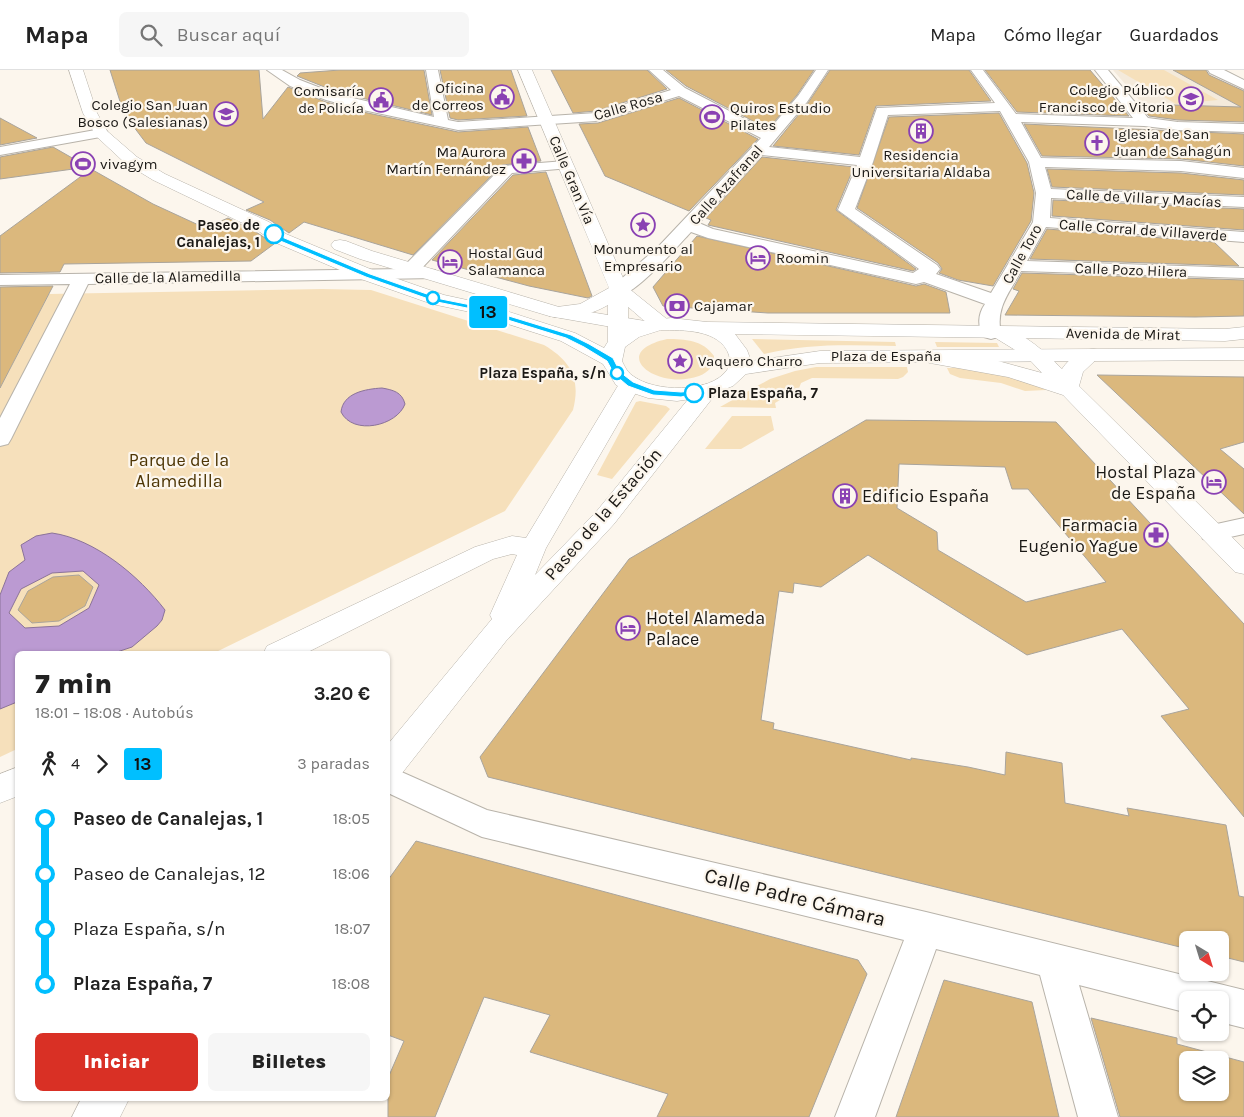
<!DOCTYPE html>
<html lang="es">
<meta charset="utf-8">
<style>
:root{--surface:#fff;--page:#f6f6f6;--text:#222;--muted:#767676;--line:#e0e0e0;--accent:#d93025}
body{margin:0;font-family:Karla,sans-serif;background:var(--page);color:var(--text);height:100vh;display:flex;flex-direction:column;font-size:19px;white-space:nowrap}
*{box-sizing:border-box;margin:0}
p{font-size:16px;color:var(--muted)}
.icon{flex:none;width:28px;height:28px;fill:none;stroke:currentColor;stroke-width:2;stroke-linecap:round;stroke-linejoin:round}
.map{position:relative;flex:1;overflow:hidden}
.panel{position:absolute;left:15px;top:581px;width:375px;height:450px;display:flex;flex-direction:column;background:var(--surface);border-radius:8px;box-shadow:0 1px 4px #0004}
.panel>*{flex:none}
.badge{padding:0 10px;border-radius:4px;font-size:18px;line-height:32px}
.needle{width:32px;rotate:142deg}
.buttons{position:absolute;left:1179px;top:861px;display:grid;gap:10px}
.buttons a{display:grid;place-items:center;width:50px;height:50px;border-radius:8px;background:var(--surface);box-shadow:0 1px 4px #0004;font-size:25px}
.map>.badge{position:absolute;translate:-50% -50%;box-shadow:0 0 0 2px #fff}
.legs{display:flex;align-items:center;gap:8px;height:55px;padding:0 20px;font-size:16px}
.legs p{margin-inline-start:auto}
.overview{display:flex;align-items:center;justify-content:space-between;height:85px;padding:0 20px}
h1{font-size:28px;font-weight:800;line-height:38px}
.primary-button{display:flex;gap:10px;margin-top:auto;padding:10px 20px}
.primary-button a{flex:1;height:58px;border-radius:8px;background:var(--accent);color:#fff;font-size:20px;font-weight:800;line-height:58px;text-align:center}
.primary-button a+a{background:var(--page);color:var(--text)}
ul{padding:0 20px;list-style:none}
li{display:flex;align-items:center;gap:18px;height:55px;font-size:19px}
li i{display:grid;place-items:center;width:8px;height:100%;margin:0 6px;background:currentColor}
li i::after{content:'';width:12px;height:12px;margin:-6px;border:4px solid;border-radius:50%;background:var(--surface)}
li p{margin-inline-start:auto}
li:first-child i{background:linear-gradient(#0000 50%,currentColor 0)}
li:last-child i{background:linear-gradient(currentColor 50%,#0000 0)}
header{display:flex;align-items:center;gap:30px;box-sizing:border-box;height:70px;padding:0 25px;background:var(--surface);border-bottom:1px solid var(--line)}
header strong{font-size:24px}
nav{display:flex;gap:28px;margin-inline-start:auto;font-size:18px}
.search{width:350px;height:45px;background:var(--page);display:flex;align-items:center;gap:12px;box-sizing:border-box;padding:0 18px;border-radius:8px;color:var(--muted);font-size:19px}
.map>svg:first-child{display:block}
.built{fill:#f4eadb}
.green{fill:#f6e0bb}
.water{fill:#bb9ad2;stroke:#8b7399;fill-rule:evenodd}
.building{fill:#dbb87d;stroke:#a9a49c;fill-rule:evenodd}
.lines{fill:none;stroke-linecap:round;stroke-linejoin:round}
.street-casing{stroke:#b8b3aa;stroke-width:2}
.secondary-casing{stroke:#b8b3aa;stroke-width:1}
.primary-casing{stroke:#b8b3aa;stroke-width:1}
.highway-casing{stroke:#b8b3aa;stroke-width:1}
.street{fill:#fff;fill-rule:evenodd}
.secondary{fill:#fff;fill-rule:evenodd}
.primary{fill:#fff;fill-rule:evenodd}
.highway{fill:#fff;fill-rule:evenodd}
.line-1{fill:#00bfff;stroke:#fff}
.stop-1-dot{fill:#fff;stroke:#00bfff;stroke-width:2.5}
.labels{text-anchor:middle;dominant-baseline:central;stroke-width:4.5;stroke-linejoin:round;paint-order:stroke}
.far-poi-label{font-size:15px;fill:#1a1815;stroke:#fcf6ed;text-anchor:start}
.far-street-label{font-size:15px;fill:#1a1815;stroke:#fcf6ed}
.far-stop-label{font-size:15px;font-weight:bold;fill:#1a1815;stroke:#fcf6ed;text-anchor:end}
.park-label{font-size:18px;fill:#4e3605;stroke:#fcf6ed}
.poi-label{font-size:18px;fill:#1a1815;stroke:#fcf6ed;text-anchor:end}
.street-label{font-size:18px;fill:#1a1815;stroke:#fcf6ed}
.near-street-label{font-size:21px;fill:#1a1815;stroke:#fcf6ed}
</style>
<header>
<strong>Mapa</strong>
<div class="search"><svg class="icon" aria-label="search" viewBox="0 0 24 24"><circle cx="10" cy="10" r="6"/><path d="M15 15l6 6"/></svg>Buscar aquí</div>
<nav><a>Mapa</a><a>Cómo llegar</a><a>Guardados</a></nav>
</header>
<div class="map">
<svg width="1244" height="1047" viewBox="0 0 1244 1047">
<rect width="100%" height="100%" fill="#fcf6ed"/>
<path class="built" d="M1113 0H1200L1244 23V52L1163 50 1153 46Z"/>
<path class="green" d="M1118 0H1164L1218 30 1176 34Z
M322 219 371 220 544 275C571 291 581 309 573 340L505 441 212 584H18L17 679 0 687V318L49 224Z
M667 269C685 269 703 270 714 286 714 296 709 302 699 306 658 321 606 283 667 269Z
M752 269 895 272 896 276C851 275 807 273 764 284Z
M935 272 997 273 999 277H937Z
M816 297H907L908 302 903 307 898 309 812 308 801 313 798 321H795L775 333 776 338 720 337 770 309 795 301Z
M947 298C982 298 1015 303 1046 320L1025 321 1001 313 960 308 950 304Z
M640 331 666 336 670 339 612 409 597 405 636 332Z
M732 346H771L774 360 741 379H705Z"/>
<path class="water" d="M382 318C393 320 402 322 405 334 397 356 353 366 341 342 343 323 365 319 382 318Z
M52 463C95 469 139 506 165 540L162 550 157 556 132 577 111 584H18L17 632 0 639V525L9 502 25 490 21 475 36 466ZM83 501 99 515 89 538 59 556 25 558 9 543 21 519 52 503Z"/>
<path class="building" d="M110 0H259L263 49 288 17 326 32 363 42 458 62 528 57 541 91 502 95 413 185 304 152 289 163 270 150 246 140 264 132 146 73 124 44Z
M340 0H424L432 45 337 22 297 6 300 3Z
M440 0H511L527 46 458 50 450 48Z
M551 0H647L667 19 596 41 573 43Z
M666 0H814L797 25 768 59 686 16Z
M830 0H969L991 31 876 36 859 85 773 76 808 33Z
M985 0H1090L1129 46 1017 42Z
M1173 0H1206L1209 5 1244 21V52L1178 50 1149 46 1139 34 1241 37Z
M679 28 758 69 689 141 605 106 579 54 598 53Z
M999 43 1027 93 1034 123 1031 151 993 216 958 210 939 203 942 199 938 193 857 138 889 47Z
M0 48 37 68 0 75Z
M1024 54 1244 64V96L1181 89 1042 86Z
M53 77 88 97 0 109V87Z
M762 87 854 97 836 140 916 199 913 201 708 155 711 150 706 148Z
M91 99 153 134 205 158 228 148 256 162 274 174 251 191 64 194 60 202 0 203V166Z
M1047 99 1181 103 1244 110V125L1052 117Z
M546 102 592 226 588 228 529 216 432 190 513 105Z
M1053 130 1244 139V160L1052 146Z
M1047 159 1214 172 1239 196 1030 189Z
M697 166 916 216 924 214 946 222 950 243H768L663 236 653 217Z
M1022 203 1244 210V246L1195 247 1005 245 1019 221 1013 219Z
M53 216 0 318V217Z
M1097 305 1244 307V372L1220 379 1244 399V444Z
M866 350 1056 352 1244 554V747L1161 646 1189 639 1122 559 1027 585 868 485 821 517 794 513 793 523 779 521 761 650 774 653 773 659 911 690V688L968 697 1005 705 1006 682 1062 693 1065 733 1129 746 1127 738 1226 755 1239 826 1244 827V892L1220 886V870H1188V879L488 707 480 687 629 489ZM899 394 1005 397 1012 419H1028L1106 512 1026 532 938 480 937 462 897 438Z
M79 505 93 517 85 536 59 551 32 553 18 540 28 521 53 507Z
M416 771 858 890 867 904 809 1047H657L668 1024 530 982 550 945 484 927 435 1047H388V1008L404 971 388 965V810Z
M944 910 1032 932 1059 1047H896Z
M1091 948 1177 968V974L1244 992V1047H1120ZM1188 990H1220V1022H1188Z"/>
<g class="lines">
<g class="street-casing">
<path id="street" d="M267 0H282L300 10 336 24 434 47 426 0H438L448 50 458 52 596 43 671 20 649 0H663L685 18 768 61 798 26 816 0H828L807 32 769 77 860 87 877 38 995 33 971 0H983L1016 44 1133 48 1095 0H1108L1148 48 1178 52 1244 54V62L1178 60 1144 56 1021 52 1041 88 1181 91 1244 98V108L1181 101 1045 97 1051 119 1244 127V137L1051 128 1050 148 1244 162V172L1046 157 1027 191 1244 198V208L1021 201C1010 222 995 238 1001 263L998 267 991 269 984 267C977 256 978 244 985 234L924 212 916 214 708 168 691 162C677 177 641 218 624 224 620 226 617 225 613 224L610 220 613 216 658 177 761 68 679 26 597 51 458 60 363 40 326 30 290 16ZM1000 41 1029 92 1036 123 1033 152 991 223 936 204 940 199 937 195 855 139 873 92 888 45ZM761 85 857 95 838 140 919 199 913 203 713 159 699 153Z
M1208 0H1224L1244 10V19L1210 3Z
M101 59 106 60 108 63 106 66 0 85V77Z
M565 91 570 92 572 95 570 98 512 103 421 199 435 200 438 204 435 208 88 214 11 369 8 374 0 376V348L70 214 0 215V205L404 199 406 194 503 96Z
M1244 448V464L1212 471 1203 469 1200 463 1203 457Z
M388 696 487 740 926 842 1244 920V958L1220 952V930H1188V943L1079 915 1118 1047H1078L1040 905 936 879 875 1047H835L904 870 482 767 388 723Z"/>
</g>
<g class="secondary-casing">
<path id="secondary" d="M518 0H532L627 217 668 250 671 254 668 258C652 262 640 246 628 237V271L625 275 618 277 611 275 608 271V235C590 245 570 251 549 246L546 242 549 238 580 234 609 218Z"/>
</g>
<g class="primary-casing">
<path id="primary" d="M1001 257C1025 263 1045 282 1062 299 1070 287 1085 276 1099 280L1102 284 1083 302 1079 316 1244 479V504L1235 502 1063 325 1008 307 930 293 923 291 920 287 923 283 930 281 998 291 1042 303 1028 288 994 267 991 263 994 259Z
M630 307 638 309 641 314 546 478 535 505 596 442 699 316 707 314 715 316 718 321 614 454 506 571 399 707 388 710V674L492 549 490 545 517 485 512 484 493 489 304 584H263L267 576 475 477 512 466 526 468 619 314 622 309Z
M18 697V726L0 733V704Z
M81 1029H129L120 1047H72Z"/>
</g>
<g class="highway-casing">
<path id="highway" d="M69 0H83L97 43 107 61 137 87 165 104 269 152 286 164 375 201 444 225 481 233 575 263 604 278 609 270 623 259 549 246 360 189 334 179 331 175 334 171 340 170 346 171 372 181 559 237 645 251 671 248 707 252 1225 259 1244 257V269L1225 271 735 264 747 280 751 291 820 281 1244 278V290L820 293 746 304 733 316 704 327 677 331 648 328 627 321 616 315 603 294 561 271 470 242 432 234 361 209 274 172 257 160 153 110 125 93 96 66 83 43ZM661 260C683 260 720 259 729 285 730 290 730 296 727 300 710 324 654 322 633 306 627 302 625 297 622 291L625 277 639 267Z"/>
</g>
<use href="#street" class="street"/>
<use href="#secondary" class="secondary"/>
<use href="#primary" class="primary"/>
<use href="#highway" class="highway"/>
</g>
<path class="line-1" d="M272 162H276L282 167 370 204 441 229 476 236 571 265 589 274 613 288 620 302 633 312 654 320 681 322 694 321 698 323 681 327 653 325 628 316 614 304 607 291 584 277 566 268 472 239 437 232 366 207 278 170 272 165Z"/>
<defs>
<g id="civic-ring" transform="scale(1.25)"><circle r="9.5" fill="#fcf6ed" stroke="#8a41b3" stroke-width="1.5"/><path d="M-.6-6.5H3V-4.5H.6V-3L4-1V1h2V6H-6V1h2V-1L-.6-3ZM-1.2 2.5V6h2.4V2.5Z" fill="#8a41b3"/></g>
<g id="school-ring" transform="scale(1.25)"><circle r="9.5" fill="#fcf6ed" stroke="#8a41b3" stroke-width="1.5"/><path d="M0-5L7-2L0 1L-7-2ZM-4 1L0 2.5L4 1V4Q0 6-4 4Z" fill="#8a41b3"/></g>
<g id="stadium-ring" transform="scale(1.25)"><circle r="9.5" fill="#fcf6ed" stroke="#8a41b3" stroke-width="1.5"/><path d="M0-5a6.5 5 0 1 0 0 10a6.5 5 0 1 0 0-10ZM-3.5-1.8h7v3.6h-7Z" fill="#8a41b3"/></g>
<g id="building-ring" transform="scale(1.25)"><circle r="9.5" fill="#fcf6ed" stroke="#8a41b3" stroke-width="1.5"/><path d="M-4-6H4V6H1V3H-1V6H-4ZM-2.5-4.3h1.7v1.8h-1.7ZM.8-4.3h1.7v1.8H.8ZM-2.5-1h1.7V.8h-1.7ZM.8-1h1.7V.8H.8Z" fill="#8a41b3"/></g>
<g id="church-ring" transform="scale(1.25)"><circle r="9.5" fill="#fcf6ed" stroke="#8a41b3" stroke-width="1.5"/><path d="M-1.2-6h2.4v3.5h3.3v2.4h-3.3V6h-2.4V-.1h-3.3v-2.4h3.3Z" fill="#8a41b3"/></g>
<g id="pharmacy-ring" transform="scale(1.25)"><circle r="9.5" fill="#fcf6ed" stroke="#8a41b3" stroke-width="1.5"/><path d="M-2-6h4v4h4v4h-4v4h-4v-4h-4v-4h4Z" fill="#8a41b3"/></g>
<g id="sight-ring" transform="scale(1.25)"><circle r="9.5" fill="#fcf6ed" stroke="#8a41b3" stroke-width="1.5"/><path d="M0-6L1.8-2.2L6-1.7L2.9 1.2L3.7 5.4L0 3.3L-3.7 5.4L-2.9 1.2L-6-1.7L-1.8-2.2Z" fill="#8a41b3"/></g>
<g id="hotel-ring" transform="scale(1.25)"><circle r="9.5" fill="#fcf6ed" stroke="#8a41b3" stroke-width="1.5"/><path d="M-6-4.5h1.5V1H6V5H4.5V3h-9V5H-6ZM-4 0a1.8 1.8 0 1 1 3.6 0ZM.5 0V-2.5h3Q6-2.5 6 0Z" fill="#8a41b3"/></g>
<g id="bank-ring" transform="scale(1.25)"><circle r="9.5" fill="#fcf6ed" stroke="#8a41b3" stroke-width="1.5"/><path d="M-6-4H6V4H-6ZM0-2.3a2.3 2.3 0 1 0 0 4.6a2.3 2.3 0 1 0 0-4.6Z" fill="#8a41b3"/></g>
</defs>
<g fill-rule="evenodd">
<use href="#civic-ring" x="502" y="27"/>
<use href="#school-ring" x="1191" y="29"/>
<use href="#civic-ring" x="381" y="30"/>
<use href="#school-ring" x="226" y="44"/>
<use href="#stadium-ring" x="712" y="47"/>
<use href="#building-ring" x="921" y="61"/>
<use href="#church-ring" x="1097" y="73"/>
<use href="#pharmacy-ring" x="524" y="91"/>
<use href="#stadium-ring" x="83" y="94"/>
<use href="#sight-ring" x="643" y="155"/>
<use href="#hotel-ring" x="758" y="188"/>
<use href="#hotel-ring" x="450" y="192"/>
<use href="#bank-ring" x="677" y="236"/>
<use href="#sight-ring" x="680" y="291"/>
<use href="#hotel-ring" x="1214" y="412"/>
<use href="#building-ring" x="845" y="426"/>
<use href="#pharmacy-ring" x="1156" y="465"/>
<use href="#hotel-ring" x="628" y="558"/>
</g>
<g class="stop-1-dot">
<circle cx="274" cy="164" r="9"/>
<circle cx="433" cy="228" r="6"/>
<circle cx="617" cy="303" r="6"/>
<circle cx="694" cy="323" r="9"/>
</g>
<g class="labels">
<g class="far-poi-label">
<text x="484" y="18" text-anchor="end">Oficina<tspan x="484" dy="17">de Correos</tspan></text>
<text x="1174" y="20" text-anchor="end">Colegio Público<tspan x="1174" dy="17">Francisco de Vitoria</tspan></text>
<text x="364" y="21" text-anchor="end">Comisaría<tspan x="364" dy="17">de Policía</tspan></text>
<text x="208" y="35" text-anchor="end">Colegio San Juan<tspan x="208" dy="17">Bosco (Salesianas)</tspan></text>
<text x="730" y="38">Quiros Estudio<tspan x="730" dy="17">Pilates</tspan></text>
<text x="1114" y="64">Iglesia de San<tspan x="1114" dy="17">Juan de Sahagún</tspan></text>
<text x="506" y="82" text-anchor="end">Mª Aurora<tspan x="506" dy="17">Martín Fernández</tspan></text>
<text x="921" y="85" text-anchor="middle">Residencia<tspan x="921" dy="17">Universitaria Aldaba</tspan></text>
<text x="100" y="94">vivagym</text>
<text x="643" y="179" text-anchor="middle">Monumento al<tspan x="643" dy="17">Empresario</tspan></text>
<text x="468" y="183">Hostal Gud<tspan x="468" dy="17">Salamanca</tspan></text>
<text x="776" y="188">Roomin</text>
<text x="694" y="236">Cajamar</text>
<text x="698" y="291">Vaquero Charro</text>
</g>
<g class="far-street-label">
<text transform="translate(628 36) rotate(-16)">Calle Rosa</text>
<text transform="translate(572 110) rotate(67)">Calle Gran Vía</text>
<text transform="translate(726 115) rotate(-48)">Calle Azafranal</text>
<text transform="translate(1144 128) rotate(3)">Calle de Villar y Macías</text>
<text transform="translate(1143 160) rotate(4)">Calle Corral de Villaverde</text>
<text transform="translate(1022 184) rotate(-61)">Calle Toro</text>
<text transform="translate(1131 200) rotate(2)">Calle Pozo Hilera</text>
<text transform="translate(168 207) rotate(-1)">Calle de la Alamedilla</text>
<text transform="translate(1123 264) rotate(1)">Avenida de Mirat</text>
<text x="886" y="286">Plaza de España</text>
</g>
<g class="far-stop-label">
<text x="260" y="155">Paseo de<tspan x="260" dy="17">Canalejas, 1</tspan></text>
<text x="606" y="303">Plaza España, s/n</text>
<text x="708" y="323" text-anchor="start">Plaza España, 7</text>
</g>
<g class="park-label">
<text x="179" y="390">Parque de la<tspan x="179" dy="21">Alamedilla</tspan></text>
</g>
<g class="poi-label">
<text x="1196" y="402">Hostal Plaza<tspan x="1196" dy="21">de España</tspan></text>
<text x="862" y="426" text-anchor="start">Edificio España</text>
<text x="1138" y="455">Farmacia<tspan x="1138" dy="21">Eugenio Yague</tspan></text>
<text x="646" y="548" text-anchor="start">Hotel Alameda<tspan x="646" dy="21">Palace</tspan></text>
</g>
<g class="street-label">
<text transform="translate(603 444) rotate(-49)">Paseo de la Estación</text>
</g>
<g class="near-street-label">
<text transform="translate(795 827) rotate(14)">Calle Padre Cámara</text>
</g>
</g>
</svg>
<div class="buttons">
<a><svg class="needle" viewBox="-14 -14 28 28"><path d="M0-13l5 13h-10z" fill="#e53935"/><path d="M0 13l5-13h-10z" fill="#767676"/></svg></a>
<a><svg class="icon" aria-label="locate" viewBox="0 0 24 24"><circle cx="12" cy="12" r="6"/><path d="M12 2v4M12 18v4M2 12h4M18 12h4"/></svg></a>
<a><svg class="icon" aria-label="layers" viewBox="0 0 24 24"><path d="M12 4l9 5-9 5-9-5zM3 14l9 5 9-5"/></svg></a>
</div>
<b class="badge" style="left:488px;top:242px;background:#00bfff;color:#111">13</b>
<section class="panel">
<div class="overview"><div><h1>7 min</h1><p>18:01 – 18:08 · Autobús</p></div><b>3.20 €</b></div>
<div class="legs"><svg class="icon" aria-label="walk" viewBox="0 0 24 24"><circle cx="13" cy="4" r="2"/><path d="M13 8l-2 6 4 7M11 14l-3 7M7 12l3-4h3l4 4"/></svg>4<svg class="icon" aria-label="forward" viewBox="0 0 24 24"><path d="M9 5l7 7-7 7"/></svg><b class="badge" style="background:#00bfff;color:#111">13</b><p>3 paradas</p></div>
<ul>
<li><i style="color:#00bfff"></i><b>Paseo de Canalejas, 1</b><p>18:05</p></li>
<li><i style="color:#00bfff"></i><span>Paseo de Canalejas, 12</span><p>18:06</p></li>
<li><i style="color:#00bfff"></i><span>Plaza España, s/n</span><p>18:07</p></li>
<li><i style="color:#00bfff"></i><b>Plaza España, 7</b><p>18:08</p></li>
</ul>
<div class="primary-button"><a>Iniciar</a><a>Billetes</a></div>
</section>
</div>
